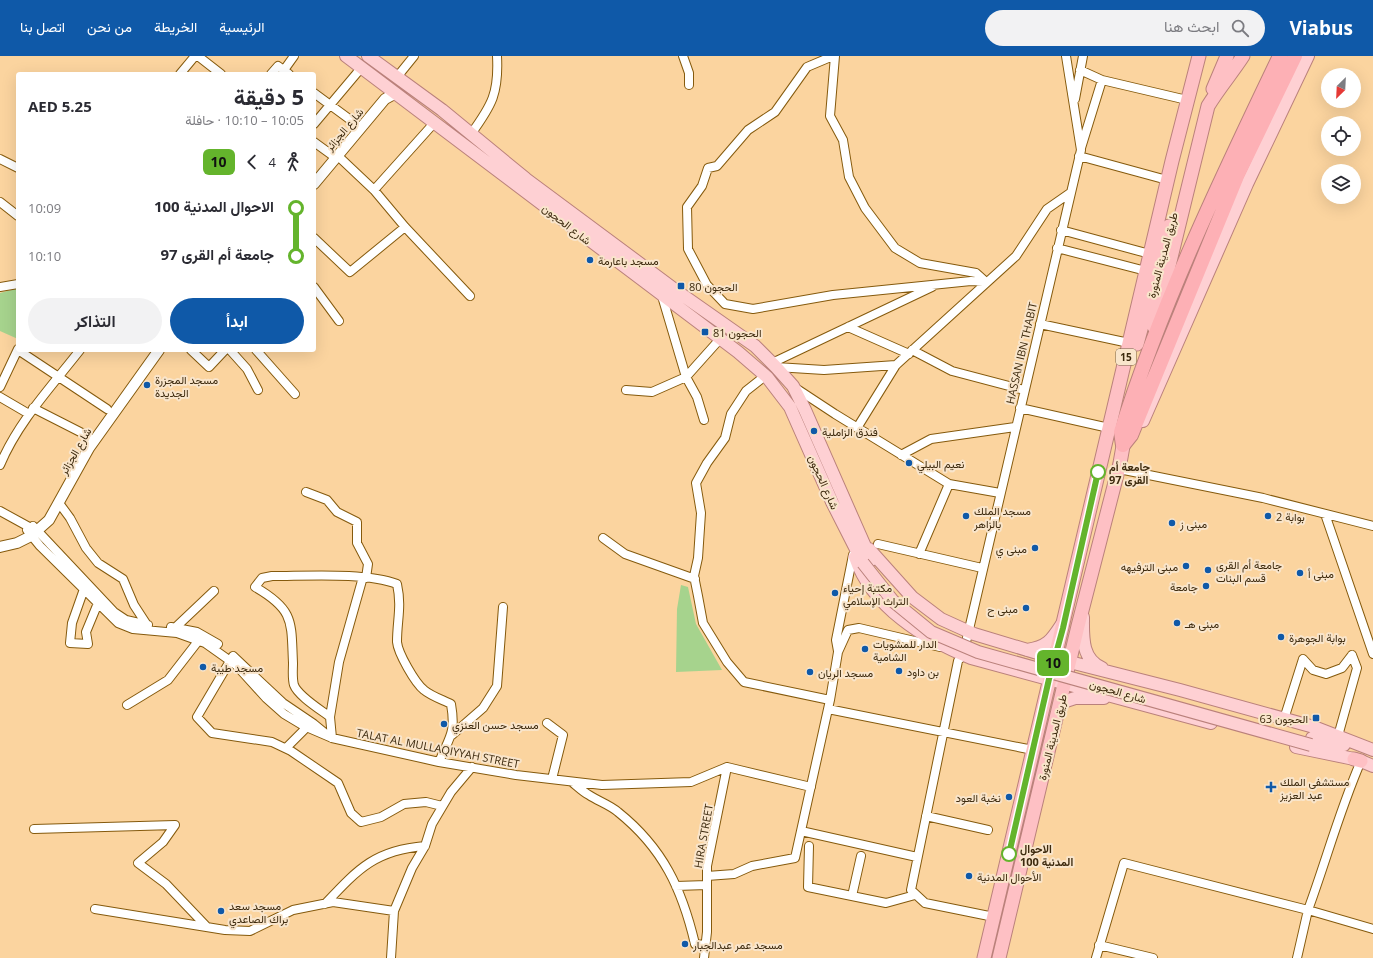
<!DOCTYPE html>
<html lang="ar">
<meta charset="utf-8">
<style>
:root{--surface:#fff;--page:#f2f2f3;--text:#2b2b33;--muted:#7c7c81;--accent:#0f59a8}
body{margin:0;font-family:"Open Sans",Vazirmatn,sans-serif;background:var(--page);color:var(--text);direction:rtl;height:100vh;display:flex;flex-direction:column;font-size:15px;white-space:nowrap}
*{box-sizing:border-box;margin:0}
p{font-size:13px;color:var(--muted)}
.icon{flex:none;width:22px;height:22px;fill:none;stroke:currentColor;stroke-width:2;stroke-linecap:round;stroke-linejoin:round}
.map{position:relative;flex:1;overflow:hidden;direction:ltr}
.drawer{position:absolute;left:16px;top:16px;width:300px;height:280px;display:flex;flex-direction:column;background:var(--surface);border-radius:4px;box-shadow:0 4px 16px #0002;direction:rtl}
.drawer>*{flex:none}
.badge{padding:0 8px;border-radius:6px;font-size:14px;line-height:26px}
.needle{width:26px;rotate:204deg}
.buttons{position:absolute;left:1321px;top:12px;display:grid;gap:8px}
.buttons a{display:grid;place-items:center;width:40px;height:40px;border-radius:50%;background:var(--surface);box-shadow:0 4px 16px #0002;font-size:20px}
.map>.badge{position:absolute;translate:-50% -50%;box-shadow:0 0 0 2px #fff}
.legs{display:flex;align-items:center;gap:6px;height:44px;padding:0 12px;font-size:13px}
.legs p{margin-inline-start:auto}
.overview{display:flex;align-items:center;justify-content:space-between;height:68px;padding:0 12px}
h1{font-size:22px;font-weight:700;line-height:30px}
.action{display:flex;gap:8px;margin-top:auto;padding:8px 12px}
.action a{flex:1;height:46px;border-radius:24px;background:var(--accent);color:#fff;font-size:16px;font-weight:700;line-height:46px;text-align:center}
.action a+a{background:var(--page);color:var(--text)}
ul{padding:0 12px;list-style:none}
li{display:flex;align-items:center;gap:14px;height:48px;font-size:15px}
li i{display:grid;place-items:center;width:6px;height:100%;margin:0 5px;background:currentColor}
li i::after{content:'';width:10px;height:10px;margin:-5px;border:3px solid;border-radius:50%;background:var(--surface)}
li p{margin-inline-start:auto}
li:first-child i{background:linear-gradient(#0000 50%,currentColor 0)}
li:last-child i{background:linear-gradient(currentColor 50%,#0000 0)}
header{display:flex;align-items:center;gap:24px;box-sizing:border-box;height:56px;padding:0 20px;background:var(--accent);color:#fff}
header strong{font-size:19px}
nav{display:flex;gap:22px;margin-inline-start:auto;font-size:14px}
.search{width:280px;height:36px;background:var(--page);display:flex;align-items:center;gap:10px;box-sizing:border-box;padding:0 14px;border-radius:22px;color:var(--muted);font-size:15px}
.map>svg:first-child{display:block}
.green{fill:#a6d38d}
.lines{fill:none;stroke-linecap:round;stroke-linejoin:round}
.minor-casing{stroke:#855a0d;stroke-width:10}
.tertiary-casing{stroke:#855a0d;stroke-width:12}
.primary-casing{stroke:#ba817b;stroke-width:14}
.trunk-casing{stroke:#ba817b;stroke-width:15}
.motorway-casing{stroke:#ba817b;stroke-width:16}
.minor{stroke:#fff;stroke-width:8}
.tertiary{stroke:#fff;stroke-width:10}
.primary{stroke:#fed0d3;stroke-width:12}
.trunk{stroke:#fec0c4;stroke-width:13}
.motorway{stroke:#fdb0b5;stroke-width:14}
.primary-bridge-casing{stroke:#ba817b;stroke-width:14;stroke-linecap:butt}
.primary-bridge{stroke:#fed0d3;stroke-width:12}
.line-1-casing{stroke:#fff;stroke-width:9}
.line-1{stroke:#64b42c;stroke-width:6}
.poi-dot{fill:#0f59a8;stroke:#f9e5cb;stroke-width:1.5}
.stop-1-dot{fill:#fff;stroke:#64b42c;stroke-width:2}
.labels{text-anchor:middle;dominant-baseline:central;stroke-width:4;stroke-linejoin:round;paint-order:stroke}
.shield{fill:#f9e5cb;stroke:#756247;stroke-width:1}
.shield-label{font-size:10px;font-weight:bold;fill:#3d2a0e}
.street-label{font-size:11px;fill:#3d2a0e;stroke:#f9e5cb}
.poi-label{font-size:11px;fill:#3d2a0e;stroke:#f9e5cb;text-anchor:start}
.stop-label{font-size:11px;font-weight:bold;fill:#3d2a0e;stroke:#f9e5cb;text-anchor:start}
</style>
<header>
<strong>Viabus</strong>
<div class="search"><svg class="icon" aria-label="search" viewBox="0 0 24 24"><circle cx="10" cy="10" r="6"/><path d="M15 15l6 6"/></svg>ابحث هنا</div>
<nav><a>الرئيسية</a><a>الخريطة</a><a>من نحن</a><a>اتصل بنا</a></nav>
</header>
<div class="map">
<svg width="1373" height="902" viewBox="0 0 1373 902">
<rect width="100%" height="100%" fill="#fbd49f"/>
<path class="green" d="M18 232V283L0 275V237Z
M681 529 688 531 696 568 722 614 676 616 677 553Z"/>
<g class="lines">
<g class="minor-casing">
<path id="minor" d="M198 0 221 18
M683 0 689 17V29
M833 0 807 11 775 56 748 74 717 110 708 112 702 130 687 151 688 193 707 229 725 248 753 253 833 239 971 225 987 226
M835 0 830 60 843 84 849 121 865 152 895 192 920 207 976 217 986 226
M284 14 294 0
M1080 14 1102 24 1187 44
M180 18 195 0
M271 18 278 10 289 18
M397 21 414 0
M314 37 356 68
M1075 43 1083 0
M314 68 362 11
M471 78C492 49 499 37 497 0
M314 86 336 102
M1081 92 1102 24
M338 100 374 134 405 171 470 240
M1079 100 1167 124
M0 103 18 112
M374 134 435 66
M0 146 18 160
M1061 174 1150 198
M314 182 350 216 405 171
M1057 192 1146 215
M0 231 18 228
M314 231 339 265
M662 240 686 321 697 341 704 364
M1040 268 1129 287
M848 271 909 298
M18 294 107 353
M191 294 209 311 225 294
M230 294 247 313 258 334
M256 294 295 338
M912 294 952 315 1024 334
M772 307 932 231
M776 311 824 314 896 309
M765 320 746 335 731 358 725 382 707 407 696 427 701 457 698 502 694 520 698 540 703 567 727 606 744 626 830 644
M0 331 18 293
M794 331 835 358 949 428
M626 334 652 336 686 321 720 283
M0 341 29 358
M33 352 88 380
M1020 352 1109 372
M857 372 896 309 1016 200 1047 153 1070 137
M901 399 931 383 1015 371
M0 409C18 366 51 331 80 294
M1119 413 1263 442 1373 470
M306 436 327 444 337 456 357 466V487L368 508 366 522
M59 447 70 462 86 492 98 507 123 523 134 549 147 569
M0 455 31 472
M1325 458 1373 598
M33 470 114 556 126 564 148 569
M27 474 40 490 118 567 133 573 177 577 205 587 236 609 266 642 284 658 304 670 332 682 439 706 516 719 602 729 691 726 727 711 811 731
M603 482 625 498 695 523
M878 488 982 512
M919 498 949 428 1000 437
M84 533 72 567 70 587 88 588 86 576 98 547
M171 571 197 576 218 588
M176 571 214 535
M838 595 836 584 853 499
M233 600 283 647 314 668 325 677
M1303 603 1313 614 1326 618 1342 612 1352 599
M230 605 197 661 212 677 272 686 291 695 338 727 351 757 361 766 381 761 404 748 426 746 442 750
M127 649 168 624 199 584
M828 653 1033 694
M330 661 339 606 363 521
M1284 663 1303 603
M547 667 563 679 552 723
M452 679 483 652 497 630 503 551
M1338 680 1357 612 1352 599
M332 682 330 661C321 654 298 640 294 629 292 622 293 614 293 607 291 566 295 554 255 531L262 522 272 520C307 520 366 516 397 528 402 551 397 564 397 586 398 597 415 627 424 634 431 640 443 644 451 648 456 677 450 680 439 706
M286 692 307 671
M572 726C577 730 583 736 589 739 598 745 610 749 618 756 663 792 682 833 695 888L705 889
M926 760 988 774
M34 773 175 769 163 786 138 807 166 828 207 871
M801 775 917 801
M809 790 808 831 886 847 915 839
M707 820 734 818 752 810 795 802 830 644 838 596 848 574 859 572 940 591
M676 830 707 829
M852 840 861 800
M325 848C358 813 375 794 425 790
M95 853 225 874 250 875 293 854 333 846 394 855
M994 861 925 847 911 834 958 605 963 599 1081 94 1066 0
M1099 889 1153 902
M391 902 394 855 412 812 425 790 432 768 451 736 472 711
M704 902 707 876V810L727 711
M1096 902 1124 807 1308 854C1326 805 1340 753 1361 705
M1297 902 1308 854 1373 873"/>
</g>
<g class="tertiary-casing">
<path id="tertiary" d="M314 128 385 43 396 37
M0 491 17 487 31 480 49 464 89 392 159 294"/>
</g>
<g class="primary-casing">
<path id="primary" d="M346 0 738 296 767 321 790 351 832 446 863 507
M368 0 442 54 526 123 678 236 755 290 776 311 793 330 805 354 871 504
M1143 365 1247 128 1308 0
M869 493 912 541 941 563 974 578 1054 602 1180 634 1314 671 1373 694
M855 501C872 551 924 583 971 602L1211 667
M1083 561C1083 580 1081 603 1102 612
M1027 594C1047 591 1051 585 1062 568
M1060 647 1075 642H1104
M1312 682 1344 689
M1296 691 1354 703
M1361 705 1373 710"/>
</g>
<g class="trunk-casing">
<path id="trunk" d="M1213 33 1227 0
M1154 271 1208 50C1219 32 1232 17 1243 0
M1137 288 1169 170
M1354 703 1361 705
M984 902 1172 105 1199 0
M999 902 1078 570 1120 407 1125 379"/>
</g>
<g class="motorway-casing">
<path id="motorway" d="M1123 389 1131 379 1237 120 1295 0
M1123 389 1121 376C1162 246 1221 123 1280 0"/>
</g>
<use href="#minor" class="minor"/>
<use href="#tertiary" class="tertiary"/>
<use href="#primary" class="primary"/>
<use href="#trunk" class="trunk"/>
<use href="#motorway" class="motorway"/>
<g class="primary-bridge-casing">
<path id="primary-bridge" d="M863 507 893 545 931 576 978 596 1311 689"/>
</g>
<use href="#primary-bridge" class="primary-bridge"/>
</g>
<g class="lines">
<g class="line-1-casing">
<path id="line-1" d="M1009 798 1049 623 1063 572 1098 416"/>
</g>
<use href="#line-1" class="line-1"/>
</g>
<g class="poi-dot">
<circle cx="590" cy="204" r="4"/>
<rect x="677" y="226" width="8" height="8" rx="2"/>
<rect x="701" y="272" width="8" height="8" rx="2"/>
<circle cx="147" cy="329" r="4"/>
<circle cx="814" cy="375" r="4"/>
<circle cx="909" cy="407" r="4"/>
<circle cx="966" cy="460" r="4"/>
<circle cx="1268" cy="460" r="4"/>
<circle cx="1172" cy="467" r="4"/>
<circle cx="1035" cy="492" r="4"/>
<circle cx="1186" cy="510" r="4"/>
<circle cx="1208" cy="514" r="4"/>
<circle cx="1300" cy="517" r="4"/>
<circle cx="1206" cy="530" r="4"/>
<circle cx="835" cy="537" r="4"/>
<circle cx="1026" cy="552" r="4"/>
<circle cx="1177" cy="567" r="4"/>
<circle cx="1281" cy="581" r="4"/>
<circle cx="865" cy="593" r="4"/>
<circle cx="203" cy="611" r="4"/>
<circle cx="899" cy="615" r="4"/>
<circle cx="810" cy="616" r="4"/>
<rect x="1312" y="658" width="8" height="8" rx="2"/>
<circle cx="444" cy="668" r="4"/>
<path d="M1269 725h4v4h4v4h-4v4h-4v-4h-4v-4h4z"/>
<circle cx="1009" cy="741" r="4"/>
<circle cx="969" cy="820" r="4"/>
<circle cx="221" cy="855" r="4"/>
<circle cx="685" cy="888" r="4"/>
</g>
<g class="stop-1-dot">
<circle cx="1098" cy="416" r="7"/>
<circle cx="1009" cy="798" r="7"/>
</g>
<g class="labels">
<rect class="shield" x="1116" y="293" width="20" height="16" rx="3"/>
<g class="shield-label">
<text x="1126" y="301">15</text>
</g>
<g class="street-label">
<text transform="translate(344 73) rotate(-50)">شارع الجزائر</text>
<text transform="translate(567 168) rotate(38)">شارع الحجون</text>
<text transform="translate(1162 199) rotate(-75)">طريق المدينة المنورة</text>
<text transform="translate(1021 297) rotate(-77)">HASSAN IBN THABIT</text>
<text transform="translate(75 395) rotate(-60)">شارع الجزائر</text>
<text transform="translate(824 426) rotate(66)">شارع الحجون</text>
<text transform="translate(1118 635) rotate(16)">شارع الحجون</text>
<text transform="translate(1052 681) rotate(-76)">طريق المدينة المنورة</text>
<text transform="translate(438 692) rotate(11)">TALAT AL MULLAQIYYAH STREET</text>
<text transform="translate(703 780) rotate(-80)">HIRA STREET</text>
</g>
<g class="poi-label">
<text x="598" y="204">مسجد باعارمة</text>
<text x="689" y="230">الحجون 80</text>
<text x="713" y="276">الحجون 81</text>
<text x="155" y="323">مسجد المجزرة<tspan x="155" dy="13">الجديدة</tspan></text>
<text x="822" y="375">فندق الزاملية</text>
<text x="917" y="407">نعيم البيلي</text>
<text x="974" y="454">مسجد الملك<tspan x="974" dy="13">بالزاهر</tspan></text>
<text x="1276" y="460">بوابة 2</text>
<text x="1180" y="467">مبنى ز</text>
<text x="1027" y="492" text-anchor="end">مبنى ي</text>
<text x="1216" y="508">جامعة أم القرى<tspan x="1216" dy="13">قسم البنات</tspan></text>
<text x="1178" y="510" text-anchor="end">مبنى الترفيهه</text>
<text x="1308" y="517">مبنى أ</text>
<text x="1198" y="530" text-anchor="end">جامعة</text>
<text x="843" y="531">مكتبة إحياء<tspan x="843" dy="13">التراث الإسلامي</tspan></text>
<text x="1018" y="552" text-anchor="end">مبنى ح</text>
<text x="1185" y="567">مبنى هـ</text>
<text x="1289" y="581">بوابة الجوهرة</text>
<text x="873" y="587">الدار للمشويات<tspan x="873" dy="13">الشامية</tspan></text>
<text x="211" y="611">مسجد طيبة</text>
<text x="907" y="615">بن داود</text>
<text x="818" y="616">مسجد الريان</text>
<text x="1308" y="662" text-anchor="end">الحجون 63</text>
<text x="452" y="668">مسجد حسن العنزي</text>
<text x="1280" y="725">مستشفى الملك<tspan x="1280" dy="13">عبد العزيز</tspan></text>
<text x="1001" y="741" text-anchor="end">نخبة العود</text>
<text x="977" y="820">الأحوال المدنية</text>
<text x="229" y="849">مسجد سعد<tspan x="229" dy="13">براك الصاعدي</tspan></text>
<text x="693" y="888">مسجد عمر عبدالجبار</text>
</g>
<g class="stop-label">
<text x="1109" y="410">جامعة أم<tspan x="1109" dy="13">القرى 97</tspan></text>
<text x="1020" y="792">الاحوال<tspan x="1020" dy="13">المدنية 100</tspan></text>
</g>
</g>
</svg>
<div class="buttons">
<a><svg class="needle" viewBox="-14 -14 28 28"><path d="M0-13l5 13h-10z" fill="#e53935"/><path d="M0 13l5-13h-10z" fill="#7c7c81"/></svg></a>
<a><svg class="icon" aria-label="locate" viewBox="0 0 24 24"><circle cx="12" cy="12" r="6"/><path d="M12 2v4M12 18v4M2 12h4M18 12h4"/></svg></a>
<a><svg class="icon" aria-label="layers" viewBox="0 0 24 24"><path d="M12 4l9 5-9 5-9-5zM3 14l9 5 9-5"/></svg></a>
</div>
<b class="badge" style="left:1053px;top:607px;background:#64b42c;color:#111">10</b>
<section class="drawer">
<div class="overview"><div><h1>5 دقيقة</h1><p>10:05 – 10:10 · حافلة</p></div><b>AED 5.25</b></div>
<div class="legs"><svg class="icon" aria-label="walk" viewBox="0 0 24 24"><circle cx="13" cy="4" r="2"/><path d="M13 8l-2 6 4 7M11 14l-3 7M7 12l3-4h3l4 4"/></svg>4<svg class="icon" aria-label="back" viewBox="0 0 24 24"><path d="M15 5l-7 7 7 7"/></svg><b class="badge" style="background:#64b42c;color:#111">10</b></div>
<ul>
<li><i style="color:#64b42c"></i><b>الاحوال المدنية 100</b><p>10:09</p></li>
<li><i style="color:#64b42c"></i><b>جامعة أم القرى 97</b><p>10:10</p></li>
</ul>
<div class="action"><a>ابدأ</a><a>التذاكر</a></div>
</section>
</div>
